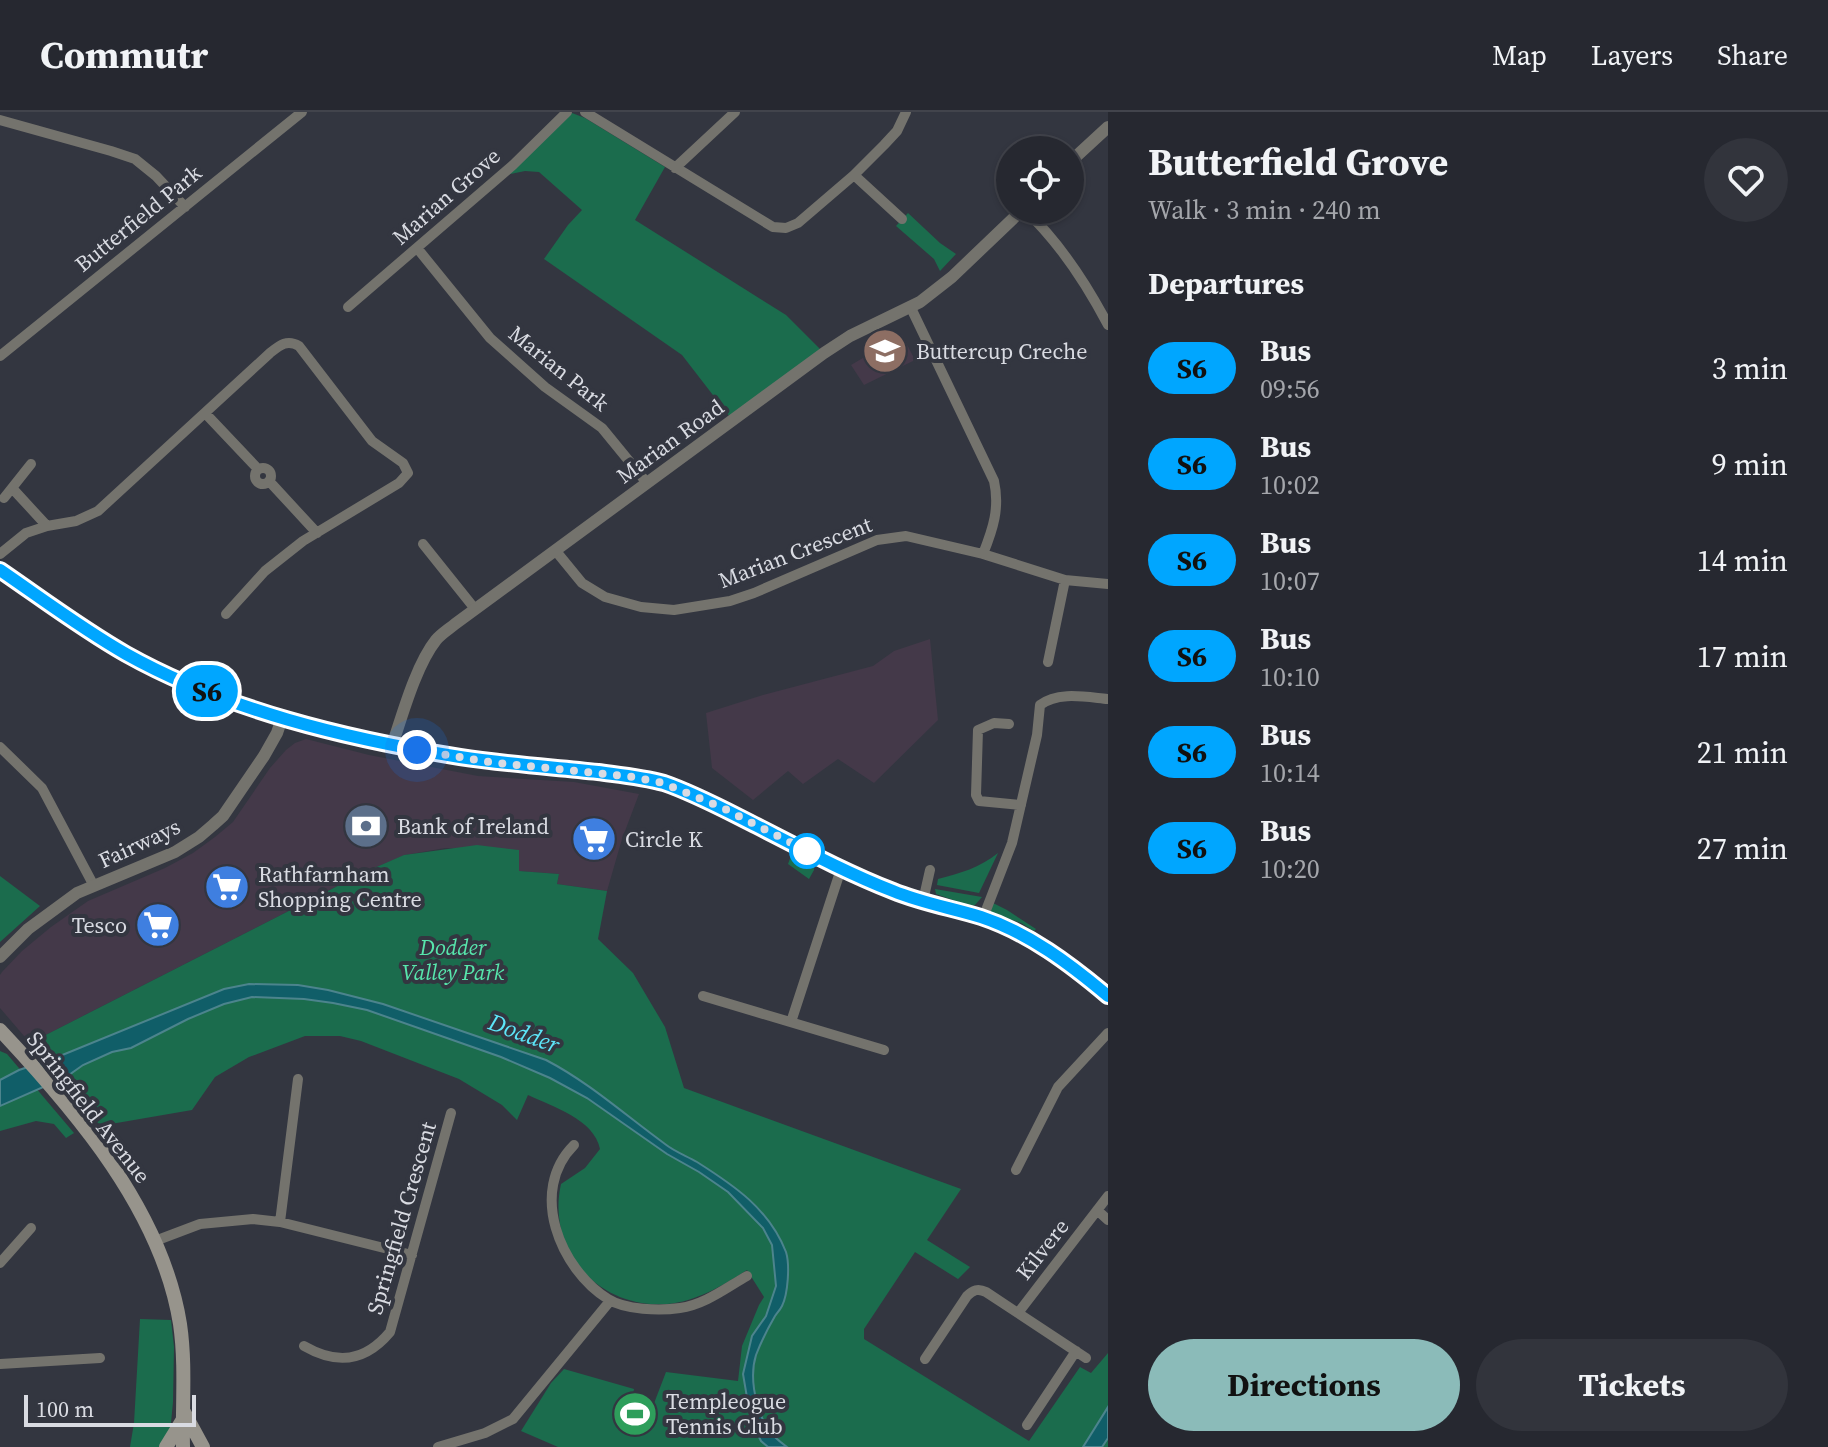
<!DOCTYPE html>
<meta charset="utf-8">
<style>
:root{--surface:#262830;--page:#32343c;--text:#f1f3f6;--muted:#a4a6ab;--line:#42444c;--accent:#8bbbb9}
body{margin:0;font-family:"Source Serif 4",serif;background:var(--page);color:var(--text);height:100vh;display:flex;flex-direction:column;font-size:30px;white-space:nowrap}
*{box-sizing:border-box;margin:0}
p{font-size:26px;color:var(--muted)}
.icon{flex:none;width:44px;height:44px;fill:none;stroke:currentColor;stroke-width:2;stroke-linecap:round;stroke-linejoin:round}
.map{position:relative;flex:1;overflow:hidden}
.drawer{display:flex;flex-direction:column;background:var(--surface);width:720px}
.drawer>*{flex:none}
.badge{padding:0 16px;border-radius:26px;font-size:28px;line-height:52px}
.controls{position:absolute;left:996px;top:24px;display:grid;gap:16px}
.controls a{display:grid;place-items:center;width:88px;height:88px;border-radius:50%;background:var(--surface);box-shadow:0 2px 6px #0004,0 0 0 2px var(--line);font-size:40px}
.scale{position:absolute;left:24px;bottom:20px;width:172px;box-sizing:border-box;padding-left:8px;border:4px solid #d9dbe2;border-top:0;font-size:22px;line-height:28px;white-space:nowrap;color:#d9dbe2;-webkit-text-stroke:6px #333640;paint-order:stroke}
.you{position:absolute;width:40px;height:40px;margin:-20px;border:6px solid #fff;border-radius:50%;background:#1a73e8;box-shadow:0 0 0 12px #1a73e833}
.map>.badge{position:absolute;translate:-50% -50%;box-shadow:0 0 0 4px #fff}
h2{padding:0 40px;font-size:30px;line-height:72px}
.round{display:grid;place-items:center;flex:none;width:84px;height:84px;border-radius:42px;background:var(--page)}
.overview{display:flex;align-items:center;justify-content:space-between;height:136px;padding:0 40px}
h1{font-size:38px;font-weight:700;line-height:60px}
.button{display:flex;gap:16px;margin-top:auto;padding:16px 40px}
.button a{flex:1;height:92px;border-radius:48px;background:var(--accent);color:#111;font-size:32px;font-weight:700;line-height:92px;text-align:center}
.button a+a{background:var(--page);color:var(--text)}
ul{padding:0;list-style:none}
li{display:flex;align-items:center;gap:24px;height:96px;padding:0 40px}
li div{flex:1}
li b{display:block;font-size:30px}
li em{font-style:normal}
li .badge{min-width:88px;font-weight:700;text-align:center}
header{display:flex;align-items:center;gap:48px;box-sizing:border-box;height:112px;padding:0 40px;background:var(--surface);border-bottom:2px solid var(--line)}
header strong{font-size:38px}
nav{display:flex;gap:44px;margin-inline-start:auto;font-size:28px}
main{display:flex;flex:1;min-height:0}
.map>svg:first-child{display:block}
.commercial{fill:#443949}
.green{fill:#1b6c4d}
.water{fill:#105e68;stroke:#4c848d;stroke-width:2}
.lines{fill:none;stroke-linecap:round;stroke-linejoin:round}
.minor{stroke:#74736d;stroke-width:10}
.tertiary{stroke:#74736d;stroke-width:12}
.secondary{stroke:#97948c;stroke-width:14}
.line-casing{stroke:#fff;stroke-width:18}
.line{stroke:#00a6ff;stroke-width:12}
.walk{stroke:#d9dbe2;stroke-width:8;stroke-dasharray:0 14.4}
.stop-dot{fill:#fff;stroke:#00a6ff;stroke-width:4}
.labels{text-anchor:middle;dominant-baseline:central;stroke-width:8;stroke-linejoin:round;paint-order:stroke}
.street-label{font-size:22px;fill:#d9dbe2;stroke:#333640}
.poi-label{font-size:22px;fill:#d9dbe2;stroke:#333640;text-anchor:start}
.park-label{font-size:22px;font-style:italic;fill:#57e6ac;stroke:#333640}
.water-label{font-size:24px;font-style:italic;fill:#5de5f8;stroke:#333640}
</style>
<header>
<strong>Commutr</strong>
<nav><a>Map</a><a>Layers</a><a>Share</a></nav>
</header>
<main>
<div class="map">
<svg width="1108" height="1335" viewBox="0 0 1108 1335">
<rect width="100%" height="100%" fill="#333640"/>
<path class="commercial" d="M902 223 915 248 864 273 851 253Z
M930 527 938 608 874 671 838 647 803 672 788 659 753 688 712 656 706 601 763 583 873 554 894 539Z
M306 627 369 643 478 664 574 670 639 682 622 727 607 779 557 772 559 762 518 759 519 738 445 736 405 743 365 760 30 931 0 896V863L2 860 22 839 51 815 88 789 165 756 193 741 215 725 233 710 270 656 286 638 295 631Z"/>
<path class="green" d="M572 1 585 6 665 55 635 108 786 203 825 242 733 309 682 243 544 147 568 113 582 98 539 60 525 59 501 64Z
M908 101 940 131 956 142 940 159 934 147 896 114Z
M477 733 519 738V759L559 762 557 772 607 779 598 827 633 861 665 915 684 976 961 1077 927 1128 970 1155 958 1167 915 1140 864 1217V1227L1029 1329 1080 1255 1091 1261 1108 1241V1335H558L521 1319 551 1271 564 1257 634 1277 632 1288 653 1294 666 1260 738 1269 742 1234 759 1193 764 1185 747 1158C724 1173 695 1190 667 1192 599 1197 546 1139 561 1072L585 1056 600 1037C594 1007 553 995 528 983L517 1008 502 993 459 967 361 929 340 924H305L249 945 215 965 192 998 105 1013 98 1011 30 931 365 760 404 743Z
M792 741 814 752V758L809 767 788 752Z
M998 741 979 781 937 773 938 767C961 761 979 756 998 741Z
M0 764 40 794 0 830Z
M935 777 982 785 975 793 970 794 936 782Z
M991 790 1007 798 1036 817 1034 819 1021 811 992 801 989 799Z
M0 939 7 942 74 1021 66 1026 54 1012 36 1009 0 1019Z
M140 1207 171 1208 174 1235 173 1290 170 1321 161 1335H130L134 1311Z"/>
<path class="water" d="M249 872 298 873 328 878 383 892 546 948C590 971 625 1003 665 1032 675 1040 687 1044 697 1050 735 1074 769 1097 786 1140 790 1153 788 1182 782 1194 780 1198 777 1201 775 1204 768 1216 761 1230 756 1243 751 1259 753 1276 757 1291 763 1313 769 1322 787 1335H768L761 1329 751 1309 743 1262 752 1224 766 1204 776 1174 772 1133 763 1116 728 1080 699 1060 667 1042 587 986 550 966 501 945 367 898 333 891 304 887 252 885 224 892 188 907 131 936 112 940 83 953 66 965 0 994V968L19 958 55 946 224 877Z
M1108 1295V1326L1102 1335H1083Z"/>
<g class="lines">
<path class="minor" d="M585 0 773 115 786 116 798 111 854 63 884 33 897 19 906 0
M0 8 111 39 135 47 156 64 185 95
M675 56 735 0
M854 63 902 107
M1025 98C1060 131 1086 171 1108 213
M417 136 490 226 545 275 602 316 647 371
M348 195 513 53 567 0
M911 196 994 369C1000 396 993 417 983 442
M0 244 302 0
M205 301 258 357
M255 364a8 8 0 1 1 16 0a8 8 0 1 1-16 0Z
M269 369 317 421
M12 376 47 414
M4 386 31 352
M423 432 475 497
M555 438 582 471 605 485 641 495 674 498 730 489 754 481 877 428 906 424 983 442 1065 468 1108 472
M0 442 26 421 47 414 76 409 98 399 270 241C280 233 287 227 299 234L372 329 403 351 408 361 399 371 303 429 265 459 226 502
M1048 550 1065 468
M1009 612 994 611 978 618 976 683 979 689 1021 693
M0 635 42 676 94 774
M923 789 930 758
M983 806 1012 731 1037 623 1040 593C1058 579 1086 585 1108 587
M703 884 884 938
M791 910 841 757
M574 1033C528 1079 560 1157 608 1187 625 1198 660 1199 680 1196 704 1193 726 1176 747 1164
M1016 1058 1058 975 1108 921
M1097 1098 1108 1108
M280 1110 298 967
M155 1129 200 1112 253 1107 280 1110 412 1143
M0 1151 31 1116
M1018 1201 1108 1084
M304 1234C337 1253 365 1250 390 1220L451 1001
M925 1247 967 1184C973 1178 978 1176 986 1180L1086 1246
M0 1252 100 1246
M1027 1313 1076 1239
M438 1335 485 1321 513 1307 610 1189"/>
<path class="tertiary" d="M1070 50 1108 15
M392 634C402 604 416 553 436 528 441 522 449 517 455 512L824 241 850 224 920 190 952 165 1022 98
M0 845 28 817 77 781 175 740 199 725 213 713 223 704 264 644 277 621 282 606"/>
<path class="secondary" d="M0 458C41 486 82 517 126 542 224 597 343 626 454 644 488 649 522 653 556 656 591 659 629 661 664 671 696 682 727 699 757 714 802 737 847 761 893 779 922 791 952 796 981 805 1029 821 1070 852 1108 885
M0 918C76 999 162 1099 180 1212 186 1253 182 1294 183 1335
M184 1300 203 1335
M166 1335 182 1309"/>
</g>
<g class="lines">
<g class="line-casing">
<path id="line" d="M0 458C41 486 82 517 126 542 226 598 347 627 460 645 506 652 552 655 598 660 620 663 642 665 664 671 696 682 727 699 757 714 802 737 847 761 893 779 922 791 952 796 981 805 1029 821 1070 852 1108 884"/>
</g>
<use href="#line" class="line"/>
<path class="walk" d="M417 638 489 650 633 665 663 671 723 696 807 739"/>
</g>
<defs>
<g id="school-disc" transform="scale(2.3)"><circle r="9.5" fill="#8d6e63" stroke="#333640"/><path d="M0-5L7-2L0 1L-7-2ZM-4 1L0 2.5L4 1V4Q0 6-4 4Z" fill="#fff"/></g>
<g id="bank-disc" transform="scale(2.3)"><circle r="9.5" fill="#5c6f8a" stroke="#333640"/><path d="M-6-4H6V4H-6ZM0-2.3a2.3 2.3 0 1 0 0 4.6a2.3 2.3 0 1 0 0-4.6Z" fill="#fff"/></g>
<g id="supermarket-disc" transform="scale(2.3)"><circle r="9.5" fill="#3f7fe0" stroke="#333640"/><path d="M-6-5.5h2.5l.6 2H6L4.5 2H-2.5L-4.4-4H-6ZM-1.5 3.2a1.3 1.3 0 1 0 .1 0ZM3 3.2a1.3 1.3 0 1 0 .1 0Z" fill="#fff"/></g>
<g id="stadium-disc" transform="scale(2.3)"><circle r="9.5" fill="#2e9e5b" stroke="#333640"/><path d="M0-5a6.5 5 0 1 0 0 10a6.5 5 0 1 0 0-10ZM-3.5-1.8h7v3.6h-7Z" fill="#fff"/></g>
</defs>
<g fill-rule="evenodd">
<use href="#school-disc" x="885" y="239"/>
<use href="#bank-disc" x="366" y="714"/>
<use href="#supermarket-disc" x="594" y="727"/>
<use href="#supermarket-disc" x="227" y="775"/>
<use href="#supermarket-disc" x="158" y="813"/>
<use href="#stadium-disc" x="635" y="1302"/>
</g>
<circle class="stop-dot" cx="807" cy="739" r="16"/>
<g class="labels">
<g class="street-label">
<text transform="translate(446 84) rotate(-41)">Marian Grove</text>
<text transform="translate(138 106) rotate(-39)">Butterfield Park</text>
<text transform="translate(559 256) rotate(39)">Marian Park</text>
<text transform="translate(670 329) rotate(-36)">Marian Road</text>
<text transform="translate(795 440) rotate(-21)">Marian Crescent</text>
<text transform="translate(139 731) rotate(-25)">Fairways</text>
<text transform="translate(89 995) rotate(52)">Springfield Avenue</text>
<text transform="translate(401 1106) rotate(-74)">Springfield Crescent</text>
<text transform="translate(1042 1137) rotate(-52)">Kilvere</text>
</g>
<g class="poi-label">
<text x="916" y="239">Buttercup Creche</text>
<text x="397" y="714">Bank of Ireland</text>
<text x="625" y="727">Circle K</text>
<text x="258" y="762">Rathfarnham<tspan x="258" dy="25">Shopping Centre</tspan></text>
<text x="127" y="813" text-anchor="end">Tesco</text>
<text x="666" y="1289">Templeogue<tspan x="666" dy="25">Tennis Club</tspan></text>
</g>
<g class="park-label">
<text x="453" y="835">Dodder<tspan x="453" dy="25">Valley Park</tspan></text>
</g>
<g class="water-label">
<text transform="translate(524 921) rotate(20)">Dodder</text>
</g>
</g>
</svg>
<div class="controls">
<a><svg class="icon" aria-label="locate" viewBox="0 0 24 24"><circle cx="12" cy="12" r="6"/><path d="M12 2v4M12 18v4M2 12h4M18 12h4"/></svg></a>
</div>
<div class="scale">100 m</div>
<div class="you" style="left:417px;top:638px"></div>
<b class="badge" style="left:207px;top:579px;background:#00a6ff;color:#111">S6</b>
</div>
<section class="drawer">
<div class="overview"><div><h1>Butterfield Grove</h1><p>Walk · 3 min · 240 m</p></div><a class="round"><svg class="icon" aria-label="heart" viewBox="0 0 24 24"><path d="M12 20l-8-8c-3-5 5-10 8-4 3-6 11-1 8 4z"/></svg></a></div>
<h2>Departures</h2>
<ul>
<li><span class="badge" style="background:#00a6ff;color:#111">S6</span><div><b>Bus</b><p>09:56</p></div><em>3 min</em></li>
<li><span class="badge" style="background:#00a6ff;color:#111">S6</span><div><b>Bus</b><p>10:02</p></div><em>9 min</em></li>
<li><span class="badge" style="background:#00a6ff;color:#111">S6</span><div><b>Bus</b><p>10:07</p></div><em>14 min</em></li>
<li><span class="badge" style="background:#00a6ff;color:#111">S6</span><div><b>Bus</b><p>10:10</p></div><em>17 min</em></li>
<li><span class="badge" style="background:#00a6ff;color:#111">S6</span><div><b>Bus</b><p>10:14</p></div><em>21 min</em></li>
<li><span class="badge" style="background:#00a6ff;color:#111">S6</span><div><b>Bus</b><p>10:20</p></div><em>27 min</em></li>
</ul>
<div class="button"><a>Directions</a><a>Tickets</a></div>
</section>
</main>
